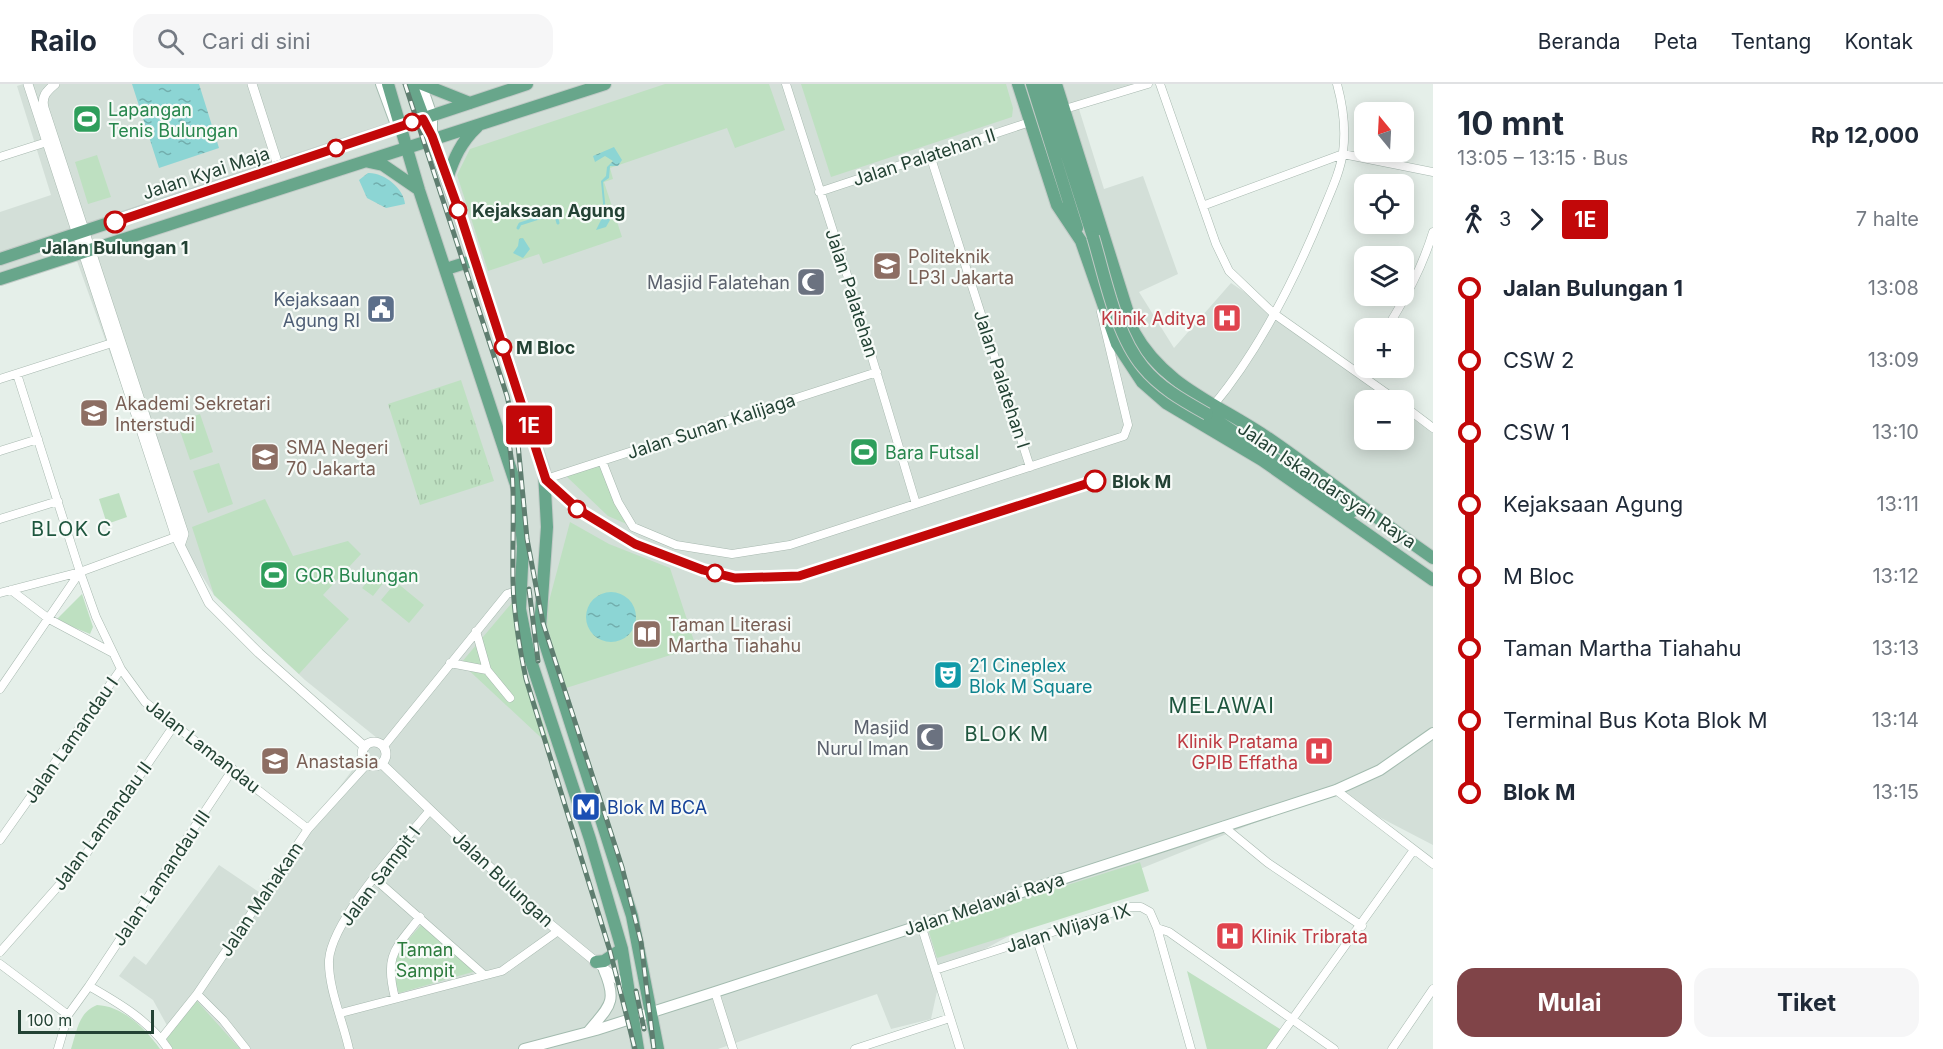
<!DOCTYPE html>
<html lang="id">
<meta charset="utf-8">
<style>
:root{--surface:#fff;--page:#f6f6f7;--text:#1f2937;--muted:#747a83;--line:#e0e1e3;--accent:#804448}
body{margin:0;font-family:Inter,sans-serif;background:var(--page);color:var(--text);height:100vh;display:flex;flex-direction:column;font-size:22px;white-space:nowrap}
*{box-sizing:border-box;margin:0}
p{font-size:20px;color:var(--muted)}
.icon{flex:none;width:33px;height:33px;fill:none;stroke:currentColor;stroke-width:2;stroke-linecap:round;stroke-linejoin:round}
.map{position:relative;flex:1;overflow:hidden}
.sheet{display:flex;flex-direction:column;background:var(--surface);width:510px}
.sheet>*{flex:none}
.badge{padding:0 12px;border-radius:4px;font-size:21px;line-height:39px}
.needle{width:39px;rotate:342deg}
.tools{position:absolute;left:1354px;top:18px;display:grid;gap:12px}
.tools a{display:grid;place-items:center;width:60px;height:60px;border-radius:12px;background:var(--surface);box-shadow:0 3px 15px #0003;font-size:30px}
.scale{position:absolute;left:18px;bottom:15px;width:136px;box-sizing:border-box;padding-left:6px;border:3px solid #234234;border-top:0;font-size:16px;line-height:21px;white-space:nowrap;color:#234234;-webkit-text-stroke:4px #f7fbf8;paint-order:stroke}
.map>.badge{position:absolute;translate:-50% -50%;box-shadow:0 0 0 3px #fff}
.legs{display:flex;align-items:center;gap:9px;height:66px;padding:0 24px;font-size:20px}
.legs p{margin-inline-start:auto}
.overview{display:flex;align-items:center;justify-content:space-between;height:102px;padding:0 24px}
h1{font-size:33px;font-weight:700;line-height:45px}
.button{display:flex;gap:12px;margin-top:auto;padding:12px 24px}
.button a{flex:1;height:69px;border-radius:18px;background:var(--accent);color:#fff;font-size:24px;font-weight:700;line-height:69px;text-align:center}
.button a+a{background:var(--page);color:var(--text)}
ul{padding:0 24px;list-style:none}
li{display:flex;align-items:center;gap:21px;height:72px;font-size:22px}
li i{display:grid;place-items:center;width:9px;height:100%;margin:0 8px;background:currentColor}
li i::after{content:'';width:15px;height:15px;margin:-8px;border:4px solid;border-radius:50%;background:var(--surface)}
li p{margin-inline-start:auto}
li:first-child i{background:linear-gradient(#0000 50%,currentColor 0)}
li:last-child i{background:linear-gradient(currentColor 50%,#0000 0)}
header{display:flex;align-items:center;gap:36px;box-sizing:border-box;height:84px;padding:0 30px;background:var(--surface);border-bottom:2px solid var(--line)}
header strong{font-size:28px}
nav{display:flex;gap:33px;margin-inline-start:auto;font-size:21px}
.search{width:420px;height:54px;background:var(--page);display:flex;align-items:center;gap:15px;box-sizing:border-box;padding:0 21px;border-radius:18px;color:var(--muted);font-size:22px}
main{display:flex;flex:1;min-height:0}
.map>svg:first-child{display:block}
.built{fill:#d3dfd8}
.grass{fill:url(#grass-tufts)}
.park{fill:#bee0c1}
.water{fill:url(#water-ripples)}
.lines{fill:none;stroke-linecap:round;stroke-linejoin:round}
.stream{stroke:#8cd5d4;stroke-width:3}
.minor-casing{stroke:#a7b8af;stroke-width:9}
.tertiary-casing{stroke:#a7b8af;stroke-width:10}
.secondary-casing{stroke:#a3bbaf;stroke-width:12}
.primary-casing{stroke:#c1cac6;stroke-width:14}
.minor{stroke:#fff;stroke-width:8}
.tertiary{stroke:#fff;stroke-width:9}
.secondary{stroke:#fff;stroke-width:10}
.primary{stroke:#68a68b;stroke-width:12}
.rail-casing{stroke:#5e7d6f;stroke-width:5}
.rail{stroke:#f7fbf8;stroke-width:3;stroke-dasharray:9;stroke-linecap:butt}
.primary-bridge-casing{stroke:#c1cac6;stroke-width:14;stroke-linecap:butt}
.primary-bridge{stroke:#68a68b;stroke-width:12}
.line-1-casing{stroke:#fff;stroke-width:14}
.line-1{stroke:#c20809;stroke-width:9}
.stop-1-dot{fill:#fff;stroke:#c20809;stroke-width:3}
.labels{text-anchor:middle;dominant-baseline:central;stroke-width:4.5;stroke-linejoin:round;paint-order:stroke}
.leisure-label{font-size:18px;fill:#27864d;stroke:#f7fbf8;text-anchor:start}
.street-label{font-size:18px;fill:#234234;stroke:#f7fbf8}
.stop-label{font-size:18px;font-weight:bold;fill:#234234;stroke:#f7fbf8;text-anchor:start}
.education-label{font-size:18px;fill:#785e54;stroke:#f7fbf8;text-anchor:start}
.worship-label{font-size:18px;fill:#5b616d;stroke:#f7fbf8;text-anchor:end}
.service-label{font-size:18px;fill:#4e5e75;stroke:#f7fbf8;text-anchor:end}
.health-label{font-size:18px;fill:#be3a42;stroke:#f7fbf8;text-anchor:end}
.culture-label{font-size:18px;fill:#0d838f;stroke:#f7fbf8;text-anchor:start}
.transit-label{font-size:18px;fill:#164399;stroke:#f7fbf8;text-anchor:start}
.park-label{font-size:18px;fill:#2b7b3c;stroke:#f7fbf8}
.neighbourhood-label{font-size:20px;letter-spacing:1.5px;fill:#1e563e;stroke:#f7fbf8}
.quarter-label{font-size:21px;letter-spacing:1.5px;fill:#1e563e;stroke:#f7fbf8}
</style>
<header>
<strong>Railo</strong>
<div class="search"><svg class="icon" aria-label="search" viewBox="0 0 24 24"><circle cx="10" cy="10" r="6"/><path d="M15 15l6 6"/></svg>Cari di sini</div>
<nav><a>Beranda</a><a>Peta</a><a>Tentang</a><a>Kontak</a></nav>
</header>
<main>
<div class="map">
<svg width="1433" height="965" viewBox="0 0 1433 965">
<defs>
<pattern id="grass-tufts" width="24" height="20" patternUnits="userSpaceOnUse" patternTransform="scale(1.5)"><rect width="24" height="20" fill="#bee0c1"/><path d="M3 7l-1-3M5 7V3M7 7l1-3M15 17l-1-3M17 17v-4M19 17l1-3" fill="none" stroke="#a3c1a6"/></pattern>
<pattern id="water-ripples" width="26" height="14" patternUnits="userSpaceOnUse" patternTransform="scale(1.5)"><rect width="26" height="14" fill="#8cd5d4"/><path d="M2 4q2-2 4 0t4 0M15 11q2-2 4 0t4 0" fill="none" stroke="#72aead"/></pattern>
</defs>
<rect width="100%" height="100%" fill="#e5efe9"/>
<path class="built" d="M23 0H1150L1078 22 1104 105 1143 92 1178 190 1139 208 1174 264 1231 199 1335 269 1399 316H1365V356H1404V320L1433 341V761L1331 708 1110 797 941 889 931 935 891 945 877 910 718 965H180L153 916 119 892 134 872 146 881 219 781 259 808 377 654 305 596 214 511 172 443 77 177 0 198V128L51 111 17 2Z"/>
<path class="grass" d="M461 296 494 397 420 421 388 320Z"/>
<path class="park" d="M665 0H769L785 46 735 64 727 44 610 84 613 95 604 98 622 153 543 180 539 170 488 187 457 91 470 65Z
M801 0H1006L1013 24 1012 33 831 93Z
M97 71 111 113 88 120 75 78Z
M200 330 213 368 190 376 177 338Z
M219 379 233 420 208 429 193 387Z
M606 380 629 441 608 432 565 391Z
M119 409 127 433 107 440 99 415Z
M265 415 293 472 348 457 361 470 323 511 349 535 299 590 214 511 192 443Z
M570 438 609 460 670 484 696 563 566 604 546 547 548 521Z
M378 485 388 493 373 512 362 504Z
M396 498 424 521 409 539 381 516Z
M82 510 93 543 90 550 56 536Z
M516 514 518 564 551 663 461 579Z
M1140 778 1149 807 937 874 928 845Z
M422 840 476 887 399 909 392 891 398 867Z
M1187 887 1280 945 1266 965H1207Z
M196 916 240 965H171L166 953Z
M97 921C123 922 146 945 160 965H71C77 947 78 929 97 921Z"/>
<path class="water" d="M132 0H199L219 64 159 84Z
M614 63 622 76 618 82H610L609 94 603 98 606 128 610 136 606 143 596 146 604 130 601 97 606 92 607 83 613 77 605 72 595 78 593 72Z
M368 89C383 88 404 104 405 120L386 124 367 114 359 96Z
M523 154 530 165 523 174 513 169 518 162 519 155Z
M586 533a25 25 0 1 1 50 0a25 25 0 1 1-50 0Z"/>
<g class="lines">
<path class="stream" d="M556 132 558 139
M518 144 520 140 545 132"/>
<g class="minor-casing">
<path id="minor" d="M786 0 849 197 916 420
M1160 0 1216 160 1229 187 1273 229 1396 316
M1065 25 1148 0
M930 71 1030 383
M0 73 50 57
M819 108 1030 38
M1205 121 1343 70 1433 88
M1387 244C1406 213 1422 184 1433 148
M1358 289 1365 279
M17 290 80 488 96 533 121 585 145 618 308 745
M0 295 112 259
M1404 322 1433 344
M1212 323C1259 267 1294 197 1322 129 1330 109 1340 89 1343 68 1346 46 1343 22 1337 0
M0 367 38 355
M602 377 618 418 633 443 676 461 732 470 790 461 1124 352 1128 341 1101 228
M546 395 877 288
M0 435 58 417
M11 506 49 535 111 568
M0 509 80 488 181 451
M476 547 487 586 510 614
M450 579 487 586
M0 605 80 488
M384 662 507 510 520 506
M1336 706 1433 780
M1223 742 1268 779 1362 842
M0 756 121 585
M374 794 484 891
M921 841 960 965
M1157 844 1169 848 1334 965
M1036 853 1073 965
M0 868 84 773 175 640
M0 880 68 931
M935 886 1130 823H1141L1150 828 1157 844 1191 965
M89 902 233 685
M715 908 733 965
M197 910 223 936 246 965
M395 914C384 871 395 865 420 833
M341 929 502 887 558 847
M161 955 197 910 308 745 367 680
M58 965 68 931 89 902C117 918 150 937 168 965
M349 965C343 937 328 904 329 876 332 835 403 759 430 726
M855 965 950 934
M1271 965 1413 767
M1392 965 1433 905"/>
</g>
<g class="tertiary-casing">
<path id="tertiary" d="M28 0 176 453 209 519 259 569 365 663
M55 0C47 7 41 12 44 24L184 450 181 459
M252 0 279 84
M362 670a12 12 0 1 1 24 0a12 12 0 1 1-24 0Z
M382 680 545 836 629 905"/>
</g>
<g class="secondary-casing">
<path id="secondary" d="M381 0 395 38
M421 0 432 32V52
M588 948C609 922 618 919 604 886
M524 965 596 946 715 908 1336 706 1380 686 1433 649"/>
</g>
<g class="primary-casing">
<path id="primary" d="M388 0 419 106 518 407 523 462 520 525 529 571 590 755 622 865 638 965
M411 0 457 124 544 387 547 443 540 544 632 832 658 965
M422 0 470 19
M1018 0 1057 121 1081 157 1117 260 1142 298 1166 319 1262 376 1433 496
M1032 0 1077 144
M1044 0 1093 153
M1056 0 1134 248C1165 304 1221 321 1271 356 1326 394 1378 436 1433 474
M369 78 383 81 418 105
M447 95C454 74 461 58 477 43
M0 175 527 0
M446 185 475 176
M0 195 605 0
M1207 330 1353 427
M596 878 604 877 622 865"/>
</g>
<use href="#minor" class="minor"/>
<use href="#tertiary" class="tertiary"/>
<use href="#secondary" class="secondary"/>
<use href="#primary" class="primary"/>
<g class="rail-casing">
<path id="rail" d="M405 0 507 312 518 360 527 455 543 539 622 783 641 858 654 965
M509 358C516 403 512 451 513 498 514 531 519 562 526 595L610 867 635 965
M529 505 538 577
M636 907 644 945"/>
</g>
<use href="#rail" class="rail"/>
<g class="primary-bridge-casing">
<path id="primary-bridge" d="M1093 153C1105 193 1116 251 1143 283 1160 304 1184 317 1207 330"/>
</g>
<use href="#primary-bridge" class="primary-bridge"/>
</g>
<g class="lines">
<g class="line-1-casing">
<path id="line-1" d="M115 138 423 35 432 52 458 124 546 396 579 426 635 460 703 486 735 494 799 492 1095 397"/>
</g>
<use href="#line-1" class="line-1"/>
</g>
<defs>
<g id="stadium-square" transform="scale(1.5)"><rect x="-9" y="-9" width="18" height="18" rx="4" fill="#2e9e5b" stroke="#f7fbf8"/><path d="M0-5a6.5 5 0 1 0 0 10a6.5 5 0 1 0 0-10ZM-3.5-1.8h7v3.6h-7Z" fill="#fff"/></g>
<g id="university-square" transform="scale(1.5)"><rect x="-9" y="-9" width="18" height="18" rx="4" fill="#8d6e63" stroke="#f7fbf8"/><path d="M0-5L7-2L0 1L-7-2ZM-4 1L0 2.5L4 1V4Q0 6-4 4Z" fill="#fff"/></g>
<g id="mosque-square" transform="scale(1.5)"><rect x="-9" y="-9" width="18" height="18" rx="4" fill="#6b7280" stroke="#f7fbf8"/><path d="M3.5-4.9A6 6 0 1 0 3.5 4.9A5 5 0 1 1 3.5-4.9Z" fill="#fff"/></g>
<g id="civic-square" transform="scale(1.5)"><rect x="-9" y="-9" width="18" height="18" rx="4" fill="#5c6f8a" stroke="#f7fbf8"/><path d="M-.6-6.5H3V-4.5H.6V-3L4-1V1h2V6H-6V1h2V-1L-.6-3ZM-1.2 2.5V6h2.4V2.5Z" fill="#fff"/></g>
<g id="hospital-square" transform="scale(1.5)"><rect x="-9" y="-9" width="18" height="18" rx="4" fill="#e0444e" stroke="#f7fbf8"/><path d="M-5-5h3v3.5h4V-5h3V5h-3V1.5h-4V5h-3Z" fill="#fff"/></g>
<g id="school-square" transform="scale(1.5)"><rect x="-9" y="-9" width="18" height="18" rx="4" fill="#8d6e63" stroke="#f7fbf8"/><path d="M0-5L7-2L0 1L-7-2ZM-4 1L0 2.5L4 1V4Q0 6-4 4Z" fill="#fff"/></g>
<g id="library-square" transform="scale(1.5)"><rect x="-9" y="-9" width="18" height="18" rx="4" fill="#8d6e63" stroke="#f7fbf8"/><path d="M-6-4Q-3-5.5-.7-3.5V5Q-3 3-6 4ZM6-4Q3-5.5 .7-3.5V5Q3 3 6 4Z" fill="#fff"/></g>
<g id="theatre-square" transform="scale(1.5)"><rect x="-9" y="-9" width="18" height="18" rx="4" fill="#0f9aa8" stroke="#f7fbf8"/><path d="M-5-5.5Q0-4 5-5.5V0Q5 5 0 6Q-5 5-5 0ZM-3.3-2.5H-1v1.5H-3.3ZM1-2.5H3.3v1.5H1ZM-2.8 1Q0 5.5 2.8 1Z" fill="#fff"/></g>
<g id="metro-square" transform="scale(1.5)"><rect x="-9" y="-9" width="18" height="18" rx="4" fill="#1a4fb4" stroke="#f7fbf8"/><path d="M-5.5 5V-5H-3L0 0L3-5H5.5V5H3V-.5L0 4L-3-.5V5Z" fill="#fff"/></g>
</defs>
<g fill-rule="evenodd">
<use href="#stadium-square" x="87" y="35"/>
<use href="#university-square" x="887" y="182"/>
<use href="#mosque-square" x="811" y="198"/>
<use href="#civic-square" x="381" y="225"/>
<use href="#hospital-square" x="1227" y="234"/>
<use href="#university-square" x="94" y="329"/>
<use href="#stadium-square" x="864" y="368"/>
<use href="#school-square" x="265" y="373"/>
<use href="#stadium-square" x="274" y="491"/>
<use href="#library-square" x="647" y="550"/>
<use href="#theatre-square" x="948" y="591"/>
<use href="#mosque-square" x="930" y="653"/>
<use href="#hospital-square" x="1319" y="667"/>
<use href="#school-square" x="275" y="677"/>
<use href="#metro-square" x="586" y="723"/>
<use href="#hospital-square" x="1230" y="852"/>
</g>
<g class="stop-1-dot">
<circle cx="412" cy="38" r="8"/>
<circle cx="336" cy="64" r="8"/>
<circle cx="458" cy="126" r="8"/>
<circle cx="115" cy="138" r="10"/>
<circle cx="503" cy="263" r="8"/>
<circle cx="1095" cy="397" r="10"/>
<circle cx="577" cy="425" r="8"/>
<circle cx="715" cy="489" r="8"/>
</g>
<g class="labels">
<g class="leisure-label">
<text x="108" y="25">Lapangan<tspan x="108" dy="21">Tenis Bulungan</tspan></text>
<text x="885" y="368">Bara Futsal</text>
<text x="295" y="491">GOR Bulungan</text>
</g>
<g class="street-label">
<text transform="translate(924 73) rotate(-18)">Jalan Palatehan II</text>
<text transform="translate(206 89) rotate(-18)">Jalan Kyai Maja</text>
<text transform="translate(852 209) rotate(72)">Jalan Palatehan</text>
<text transform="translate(1002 295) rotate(72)">Jalan Palatehan I</text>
<text transform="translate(711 342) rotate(-18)">Jalan Sunan Kalijaga</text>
<text transform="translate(1327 401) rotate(34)">Jalan Iskandarsyah Raya</text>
<text transform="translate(71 656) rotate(-55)">Jalan Lamandau I</text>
<text transform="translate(203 662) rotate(38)">Jalan Lamandau</text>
<text transform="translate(102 742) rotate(-54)">Jalan Lamandau II</text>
<text transform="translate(380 792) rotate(-53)">Jalan Sampit I</text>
<text transform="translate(161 794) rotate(-56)">Jalan Lamandau III</text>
<text transform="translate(503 795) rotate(43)">Jalan Bulungan</text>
<text transform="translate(261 815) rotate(-56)">Jalan Mahakam</text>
<text transform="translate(984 820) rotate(-18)">Jalan Melawai Raya</text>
<text transform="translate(1068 844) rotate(-17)">Jalan Wijaya IX</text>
</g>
<g class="stop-label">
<text x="472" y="126">Kejaksaan Agung</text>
<text x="115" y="163" text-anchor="middle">Jalan Bulungan 1</text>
<text x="516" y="263">M Bloc</text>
<text x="1112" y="397">Blok M</text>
</g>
<g class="education-label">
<text x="908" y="172">Politeknik<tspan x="908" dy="21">LP3I Jakarta</tspan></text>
<text x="115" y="319">Akademi Sekretari<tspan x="115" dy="21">Interstudi</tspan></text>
<text x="286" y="363">SMA Negeri<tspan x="286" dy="21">70 Jakarta</tspan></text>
<text x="668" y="540">Taman Literasi<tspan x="668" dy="21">Martha Tiahahu</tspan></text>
<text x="296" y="677">Anastasia</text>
</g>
<g class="worship-label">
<text x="790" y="198">Masjid Falatehan</text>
<text x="909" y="643">Masjid<tspan x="909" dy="21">Nurul Iman</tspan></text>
</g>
<g class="service-label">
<text x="360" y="215">Kejaksaan<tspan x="360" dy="21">Agung RI</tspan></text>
</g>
<g class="health-label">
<text x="1206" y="234">Klinik Aditya</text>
<text x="1298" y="657">Klinik Pratama<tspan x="1298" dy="21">GPIB Effatha</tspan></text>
<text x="1251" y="852" text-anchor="start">Klinik Tribrata</text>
</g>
<g class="culture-label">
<text x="969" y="581">21 Cineplex<tspan x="969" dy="21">Blok M Square</tspan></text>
</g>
<g class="transit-label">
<text x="607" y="723">Blok M BCA</text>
</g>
<g class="park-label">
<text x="425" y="865">Taman<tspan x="425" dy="21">Sampit</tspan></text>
</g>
<g class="neighbourhood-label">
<text x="72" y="445">BLOK C</text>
<text x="1007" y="650">BLOK M</text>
</g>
<g class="quarter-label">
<text x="1222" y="621">MELAWAI</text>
</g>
</g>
</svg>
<div class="tools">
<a><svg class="needle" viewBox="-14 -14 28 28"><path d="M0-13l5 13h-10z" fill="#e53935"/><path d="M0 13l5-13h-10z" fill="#747a83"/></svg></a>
<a><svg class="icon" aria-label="locate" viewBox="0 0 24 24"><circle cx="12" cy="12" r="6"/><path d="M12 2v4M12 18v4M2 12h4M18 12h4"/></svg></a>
<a><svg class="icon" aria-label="layers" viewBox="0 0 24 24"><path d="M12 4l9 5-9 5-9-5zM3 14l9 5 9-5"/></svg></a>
<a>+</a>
<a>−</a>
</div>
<div class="scale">100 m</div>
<b class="badge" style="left:529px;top:341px;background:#c20809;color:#fff">1E</b>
</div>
<section class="sheet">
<div class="overview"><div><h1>10 mnt</h1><p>13:05 – 13:15 · Bus</p></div><b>Rp 12,000</b></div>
<div class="legs"><svg class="icon" aria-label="walk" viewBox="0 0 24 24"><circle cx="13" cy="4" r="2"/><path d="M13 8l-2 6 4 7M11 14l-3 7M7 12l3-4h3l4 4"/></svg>3<svg class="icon" aria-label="forward" viewBox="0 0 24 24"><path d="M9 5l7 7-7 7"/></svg><b class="badge" style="background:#c20809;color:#fff">1E</b><p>7 halte</p></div>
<ul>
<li><i style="color:#c20809"></i><b>Jalan Bulungan 1</b><p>13:08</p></li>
<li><i style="color:#c20809"></i><span>CSW 2</span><p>13:09</p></li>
<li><i style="color:#c20809"></i><span>CSW 1</span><p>13:10</p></li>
<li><i style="color:#c20809"></i><span>Kejaksaan Agung</span><p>13:11</p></li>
<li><i style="color:#c20809"></i><span>M Bloc</span><p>13:12</p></li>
<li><i style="color:#c20809"></i><span>Taman Martha Tiahahu</span><p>13:13</p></li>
<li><i style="color:#c20809"></i><span>Terminal Bus Kota Blok M</span><p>13:14</p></li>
<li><i style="color:#c20809"></i><b>Blok M</b><p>13:15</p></li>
</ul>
<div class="button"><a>Mulai</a><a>Tiket</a></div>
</section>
</main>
